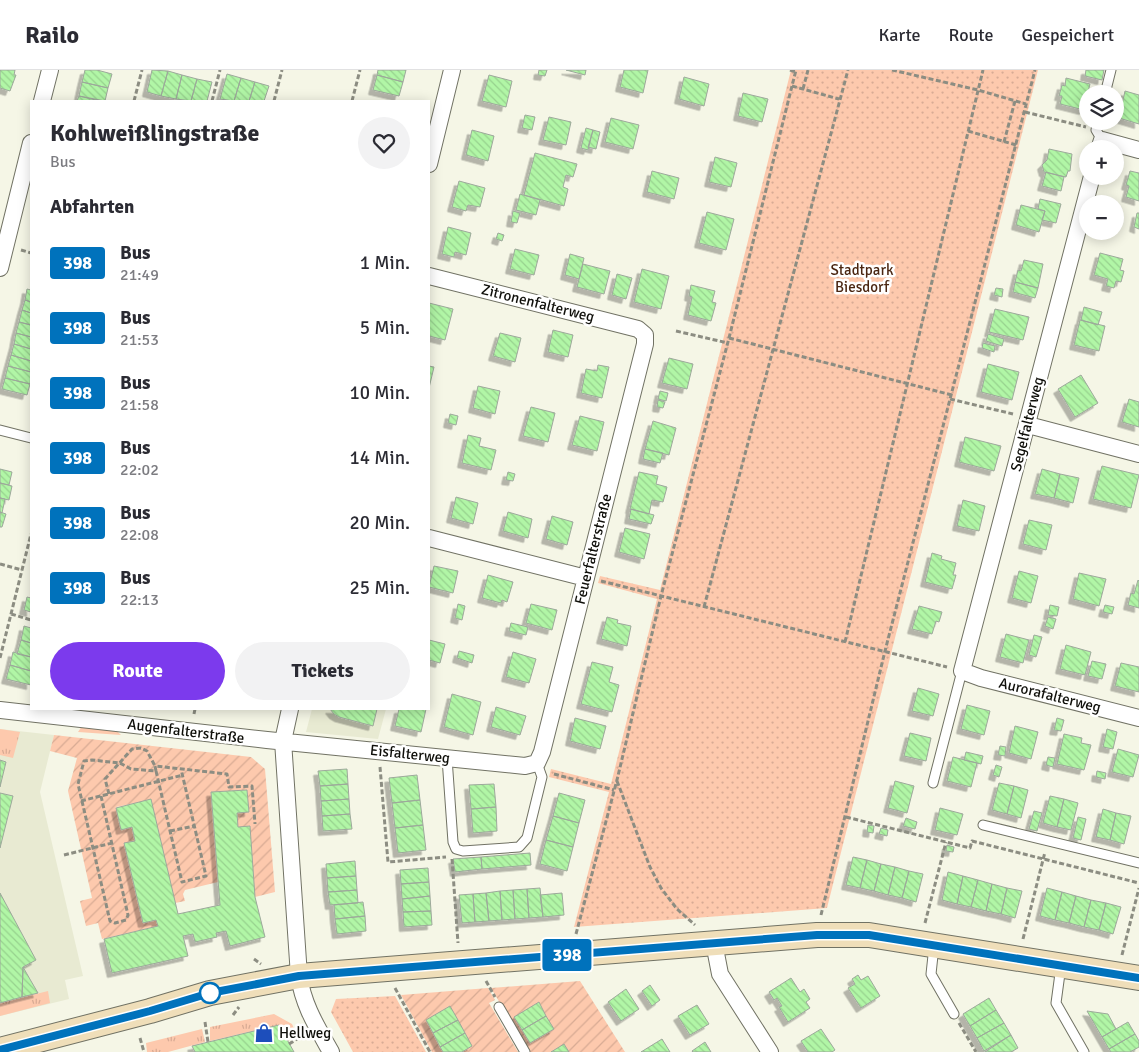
<!DOCTYPE html>
<html lang="de">
<meta charset="utf-8">
<style>
:root{--surface:#fff;--page:#f2f2f3;--text:#2b2b33;--muted:#7c7c81;--line:#e1e1e2;--accent:#7c3aed}
body{margin:0;font-family:Signika,sans-serif;background:var(--page);color:var(--text);height:100vh;display:flex;flex-direction:column;font-size:19px;white-space:nowrap}
*{box-sizing:border-box;margin:0}
p{font-size:16px;color:var(--muted)}
.icon{flex:none;width:28px;height:28px;fill:none;stroke:currentColor;stroke-width:2;stroke-linecap:round;stroke-linejoin:round}
.map{position:relative;flex:1;overflow:hidden}
.panel{position:absolute;left:30px;top:30px;width:400px;height:610px;display:flex;flex-direction:column;background:var(--surface);border-radius:0px;box-shadow:0 2px 12px #0003}
.panel>*{flex:none}
.badge{padding:0 10px;border-radius:4px;font-size:18px;line-height:32px}
.controls{position:absolute;left:1079px;top:15px;display:grid;gap:10px}
.controls a{display:grid;place-items:center;width:45px;height:45px;border-radius:50%;background:var(--surface);box-shadow:0 2px 12px #0003;font-size:25px}
.map>.badge{position:absolute;translate:-50% -50%;box-shadow:0 0 0 2px #fff}
h2{padding:0 20px;font-size:19px;line-height:45px}
.round{display:grid;place-items:center;flex:none;width:52px;height:52px;border-radius:26px;background:var(--page)}
.overview{display:flex;align-items:center;justify-content:space-between;height:85px;padding:0 20px}
h1{font-size:24px;font-weight:700;line-height:38px}
.primary-button{display:flex;gap:10px;margin-top:auto;padding:10px 20px}
.primary-button a{flex:1;height:58px;border-radius:30px;background:var(--accent);color:#fff;font-size:20px;font-weight:700;line-height:58px;text-align:center}
.primary-button a+a{background:var(--page);color:var(--text)}
ul{padding:0;list-style:none}
li{display:flex;align-items:center;gap:15px;height:65px;padding:0 20px}
li div{flex:1}
li b{display:block;font-size:19px}
li em{font-style:normal}
li .badge{min-width:55px;font-weight:700;text-align:center}
header{display:flex;align-items:center;gap:30px;box-sizing:border-box;height:70px;padding:0 25px;background:var(--surface);border-bottom:1px solid var(--line)}
header strong{font-size:24px}
nav{display:flex;gap:28px;margin-inline-start:auto;font-size:18px}
.map>svg:first-child{display:block}
.built{fill:#e8ead2}
.grass{fill:url(#grass-tufts)}
.park{fill:url(#park-dots)}
.garden{fill:url(#garden-furrows)}
.building{fill:url(#building-back-hatch);stroke:#9da89b;filter:url(#shadow)}
.lines{fill:none;stroke-linecap:round;stroke-linejoin:round}
.lane-casing{stroke:#717264;stroke-width:11}
.street-casing{stroke:#717264;stroke-width:18}
.secondary-casing{stroke:#717264;stroke-width:26}
.path{stroke:#8c8d82;stroke-width:3;stroke-dasharray:5 2.5;stroke-linecap:butt}
.lane{stroke:#fff;stroke-width:9}
.street{stroke:#fff;stroke-width:16}
.secondary{stroke:#efdeb9;stroke-width:24}
.line-casing{stroke:#fff;stroke-width:11}
.line{stroke:#0072bc;stroke-width:8}
.stop-dot{fill:#fff;stroke:#0072bc;stroke-width:2.5}
.labels{text-anchor:middle;dominant-baseline:central;stroke-width:5;stroke-linejoin:round;paint-order:stroke}
.park-label{font-size:15px;fill:#4a2611;stroke:#fff}
.street-label{font-size:15px;fill:#0f0f0a;stroke:#fff}
.poi-label{font-size:15px;fill:#0f0f0a;stroke:#fff;text-anchor:start}
</style>
<header>
<strong>Railo</strong>
<nav><a>Karte</a><a>Route</a><a>Gespeichert</a></nav>
</header>
<div class="map">
<svg width="1139" height="982" viewBox="0 0 1139 982">
<defs>
<pattern id="grass-tufts" width="24" height="20" patternUnits="userSpaceOnUse" patternTransform="scale(1.25)"><rect width="24" height="20" fill="#fdc9ad"/><path d="M3 7l-1-3M5 7V3M7 7l1-3M15 17l-1-3M17 17v-4M19 17l1-3" fill="none" stroke="#d8ab94"/></pattern>
<pattern id="park-dots" width="8" height="8" patternUnits="userSpaceOnUse" patternTransform="scale(1.25)"><rect width="8" height="8" fill="#fdc9ad"/><path d="M2 2h.1M6 6h.1" fill="none" stroke="#d8ab94" stroke-width="1.8" stroke-linecap="round"/></pattern>
<pattern id="garden-furrows" width="10" height="10" patternUnits="userSpaceOnUse" patternTransform="scale(1.25)"><rect width="10" height="10" fill="#fdc9ad"/><path d="M-1 1l2-2M0 10L10 0M9 11l2-2" fill="none" stroke="#d8ab94"/></pattern>
<pattern id="building-back-hatch" width="6" height="6" patternUnits="userSpaceOnUse" patternTransform="scale(1.25)"><rect width="6" height="6" fill="#b1f6a6"/><path d="M-1 5l2 2M0 0l6 6M5-1l2 2" fill="none" stroke="#97d28e"/></pattern>
<filter id="shadow"><feDropShadow dx="-4.5" dy="4.5" stdDeviation="0" flood-color="#0004"/></filter>
</defs>
<rect width="100%" height="100%" fill="#f5f6e6"/>
<path class="built" d="M312 639H386L378 669 306 662Z
M0 659 54 665 40 722 83 906 65 910 69 929 0 946Z"/>
<path class="grass" d="M82 656 116 660 121 665 78 662Z
M0 659 20 662 13 688 0 685Z
M48 921 50 933 0 946V933Z
M274 944 292 954 297 965 288 971 279 955 210 971V957Z
M202 959 205 972 168 982H147L146 973Z"/>
<path class="park" d="M791 0H1038L827 838 574 857 609 722 549 707 551 699 611 714 657 529 598 513 600 506 660 520Z
M395 926 426 982H353L331 942 336 929Z"/>
<path class="garden" d="M54 665 251 687 265 699 275 822 255 827 250 757H238L237 743 249 742 247 720 211 722 218 812 185 820 183 824 185 831 175 833 151 730 116 737 121 759 132 757 135 771 124 774 143 853 156 850 158 856 102 869 98 853 86 856 80 831 92 828 68 721 77 688 50 681Z
M580 911 625 982H529L491 918Z
M488 918 495 930 489 933 518 982H432L401 925Z"/>
<path class="building" d="M0 0H15L14 5H16L10 21 0 18Z
M85 0H97L112 4 108 18 82 12Z
M152 0 168 1 161 26 147 22Z
M378 0H406L403 12 377 5Z
M539 0H547L545 6 538 5Z
M566 0H586L585 5Z
M624 0H648L643 23 620 17Z
M1086 0H1104L1102 10 1085 6Z
M168 1 182 5 176 29 161 26Z
M227 4 241 8 234 31 220 29Z
M182 5 197 9 191 31 176 29Z
M377 5 403 12 399 26 373 20Z
M489 5 512 11 506 37 482 31Z
M684 7 709 14 704 36 679 29Z
M241 8 255 12 249 31H234Z
M1066 8 1090 14 1088 22 1091 23 1088 24V33L1086 32 1084 40 1060 34 1062 26H1059L1062 15 1065 16Z
M197 9 212 12 207 31H191Z
M82 12 108 18 105 31 79 26Z
M255 12 269 16 264 31H249Z
M1125 21 1139 25V54L1119 48Z
M743 23 768 29 762 52 738 46Z
M79 26 100 31H77Z
M525 45 535 47 532 60 522 58Z
M549 47 571 52 566 75 543 70Z
M611 48 639 55 633 79 605 72Z
M586 58 593 60 588 80 581 78Z
M472 60 494 66 488 91 466 85Z
M593 60 600 62 596 79 588 77Z
M1049 79 1072 84 1070 101H1068L1066 107 1044 102 1042 95 1047 90Z
M535 83 577 94 573 107 566 105 563 117 568 119 564 136 524 125Z
M715 87 737 93 731 117 709 112Z
M652 101 679 108 674 129 647 122Z
M1130 101 1139 103V131L1126 127 1129 116 1126 115Z
M1046 102 1064 107 1061 121 1042 116Z
M459 111 485 118 480 137 468 135 466 141 452 137Z
M520 124 540 130 536 145 516 140Z
M1040 129 1061 134 1056 153 1042 150 1045 141 1038 139Z
M1021 135 1045 141 1039 162 1016 155Z
M513 141 520 143 517 153 511 152Z
M707 142 734 149 726 180 699 173Z
M1137 143H1139V159L1134 157Z
M448 157 471 163 466 185 455 182 454 187 442 184Z
M498 163 504 165 502 171 496 169Z
M515 179 539 185 534 205 510 199Z
M1100 183 1123 189 1120 200 1124 201 1121 212 1116 211 1114 218 1106 216 1108 209 1094 205Z
M570 184 584 188 579 209 565 205Z
M1024 190 1043 194 1038 218 1015 212 1018 200 1021 201Z
M583 194 610 201 604 224 577 217Z
M642 199 669 206 661 239 634 232Z
M617 204 632 208 626 229 612 225Z
M1015 212 1038 218 1035 228 1013 222Z
M691 215 715 221 712 232 716 233 711 251 688 245 692 227 689 226Z
M996 218 1003 219 1002 227 994 225Z
M27 219 31 220V232L25 230Z
M25 230 31 232V243L22 240Z
M429 233 453 239 445 270 429 266Z
M1084 237 1102 242 1098 255 1081 250Z
M995 239 1029 247 1023 270 989 262Z
M22 240 31 243V255L19 252Z
M1080 250 1105 256 1099 281 1074 275Z
M19 252 31 255V267L16 263Z
M553 260 573 265 568 287 548 282Z
M16 263 31 267V279L14 274Z
M500 263 521 268 515 292 493 286Z
M988 264 1004 269 1002 276 986 271Z
M983 273 995 276 994 282 982 278Z
M14 274 31 279V291L11 285Z
M11 285 31 291V302L8 296Z
M669 288 693 294 687 319 662 313Z
M988 294 1019 302 1012 330 981 322Z
M598 295 609 297 602 328 581 323 586 299 597 301Z
M8 296 31 302 30 314 5 308Z
M429 296 434 297 429 318Z
M1081 305 1098 333 1075 347 1058 319Z
M5 308 30 314 27 325 2 319Z
M478 316 500 321 495 344 473 338Z
M660 321 668 323 666 331 658 329Z
M1129 329 1139 332V357L1122 352Z
M658 330 665 332 663 338 657 337Z
M531 337 555 343 548 372 523 366Z
M450 344 458 346 456 355 448 353Z
M580 346 604 352 597 381 572 375Z
M653 351 676 358 669 385 645 379Z
M468 365 481 368 479 376 496 380 491 400 462 393Z
M965 367 1001 376 994 401 959 392Z
M645 379 663 383 660 393 643 389Z
M1102 396 1139 405 1131 438 1093 429Z
M0 399 12 402 9 415 0 413Z
M1042 399 1060 404 1054 428 1035 424Z
M508 402 515 404 513 411 506 410Z
M639 402 658 406 656 414 667 417 663 432 652 430 649 444 630 439Z
M1060 404 1079 408 1073 433 1054 428Z
M0 413 12 416 9 430 0 428Z
M456 427 478 433 473 454 451 448Z
M0 428 5 429 2 443 0 442Z
M963 430 985 436 979 461 957 456Z
M631 439 654 445 651 454 629 449Z
M0 442 6 444 2 457H0Z
M508 442 532 449 528 468 503 461Z
M552 446 573 452 567 475 546 469Z
M1029 450 1052 455 1046 480 1023 474Z
M625 458 650 464 644 489 619 482Z
M932 483 942 486 941 489 956 493 953 505H956L952 519 925 512Z
M434 496 458 501 453 523 429 517Z
M1019 501 1038 506 1031 533 1012 528Z
M1079 503 1106 509 1099 536 1073 529Z
M488 505 513 512 507 532 502 530 501 533 482 528Z
M1138 510 1139 511V538L1128 535 1131 523 1134 524Z
M27 527 31 528V542L24 540Z
M458 534 465 536 462 550 455 548Z
M531 534 557 540 552 560 526 553Z
M1050 535 1059 537 1057 546 1048 545Z
M1105 535 1114 537 1112 544 1103 542Z
M919 536 942 542 939 552 936 551 932 564 912 559Z
M607 547 618 550 617 553 631 556 627 576 601 569Z
M1048 547 1056 549 1053 559 1045 556Z
M511 553 528 557 526 565 509 561Z
M24 556 31 558V573L21 570Z
M1006 564 1029 570 1023 593 1000 587Z
M1034 565 1042 567 1036 587 1029 585Z
M21 570 31 573V587L17 584Z
M429 570 445 574 440 593 429 590Z
M1066 575 1091 582 1085 605 1060 599Z
M459 581 474 585 472 593 457 588Z
M13 582 31 587V601L10 595Z
M513 582 536 589 529 613 506 607Z
M1092 591 1106 594 1102 609 1088 606Z
M592 592 613 597 609 612 619 615 612 642 581 634Z
M1121 593 1139 597V622L1115 616Z
M10 595 31 601V615L6 609Z
M918 618 939 624 933 646 912 641Z
M452 624 481 632 473 665 444 657Z
M967 635 990 641 984 665 961 659Z
M496 637 526 646 520 665 491 657Z
M330 639H377L373 656 339 647 334 644Z
M399 639H426L421 662 395 656Z
M575 648 606 656 600 679 570 671Z
M1057 648 1064 650 1061 661 1054 660Z
M1015 656 1038 662 1031 689 1009 683Z
M1107 659 1117 662 1113 679 1103 677Z
M910 663 931 668 926 691 904 686Z
M1064 664 1082 668 1081 673 1091 675 1084 700 1057 694Z
M1000 676 1006 677 1005 686 998 685Z
M1118 679 1139 685 1133 707 1112 702Z
M966 682 983 686 981 694 964 690Z
M953 687 977 693 971 717 947 711Z
M1048 687 1055 688 1053 697 1046 695Z
M0 690 6 692 0 717Z
M996 695 1002 697 999 707 993 705Z
M347 699 348 714 320 716 318 701Z
M1097 701 1106 703 1105 709 1096 707Z
M417 705 420 730 392 733 389 708Z
M895 711 914 716 907 743 888 738Z
M999 713 1014 716 1007 744 992 740Z
M348 714 349 729 321 731 320 716Z
M494 714 496 737 471 739 469 715Z
M1014 716 1028 720 1021 748 1007 744Z
M247 720 249 742 237 743 238 757 250 756 255 827 265 867 230 876 226 861 216 863 217 867 195 872 193 864 183 866 188 886 112 903 104 869 158 856 156 850 143 853 124 773 135 771 132 757 121 760 116 738 151 729 178 844 220 835 211 722Z
M0 723 13 726 0 778Z
M559 723 585 730 579 753 553 746Z
M1050 726 1064 729 1057 757 1043 753Z
M349 729 350 744 322 746 321 731Z
M1064 729 1078 733 1071 760 1057 757Z
M420 730 423 755 395 758 392 733Z
M496 737 497 761 473 763 471 739Z
M940 738 963 744 957 765 935 760Z
M1103 739 1116 743 1110 770 1096 767Z
M1034 741 1042 743 1037 761 1029 759Z
M1116 743 1131 746 1124 774 1110 770Z
M350 744 352 759 323 761 322 746Z
M553 746 579 753 573 777 546 770Z
M1078 747 1086 749 1081 770 1073 768Z
M906 748 917 752 915 759 903 756Z
M423 755 426 780 398 783 395 758Z
M868 755 874 756 873 763 867 762Z
M881 758 888 760 887 766 879 764Z
M546 770 573 777 567 801 540 794Z
M947 775 954 777 953 782 946 781Z
M530 783 531 795 482 799 481 787Z
M481 787 482 799 455 802 453 789Z
M853 787 867 790 860 818 846 815Z
M867 790 881 794 874 821 860 818Z
M355 791 356 806 327 808 326 794Z
M881 794 895 797 888 825 874 821Z
M895 797 909 801 902 828 888 825Z
M428 798 429 812 401 814 400 800Z
M909 801 923 804 916 832 902 828Z
M948 802 963 806 957 834 942 830Z
M356 806 357 820 328 822 327 808Z
M963 806 978 810 971 837 957 834Z
M978 810 992 814 986 841 971 837Z
M429 812 430 826 402 829 401 814Z
M992 814 1007 818 1001 844 986 841Z
M540 818 543 847 529 848 527 819Z
M1007 818 1022 821 1015 848 1001 844Z
M1047 818 1062 822 1055 850 1040 846Z
M527 819 529 848 515 849 513 820Z
M357 820 358 833 330 835 328 822Z
M513 820 515 849 502 850 500 821Z
M500 821 502 850 489 851 486 823Z
M1062 822 1076 826 1069 853 1055 850Z
M0 823 36 890 23 897 22 927 0 933Z
M486 823 489 851 475 852 473 824Z
M562 823 564 845 543 847 540 825Z
M473 824 475 852 462 853 459 825Z
M430 826 431 841 403 842 402 829Z
M1076 826 1091 830 1084 857 1069 853Z
M1091 830 1106 833 1099 860 1084 857Z
M363 832 365 846 335 849 334 835Z
M1106 833 1121 837 1113 864 1099 860Z
M431 841 432 855 404 857 403 842Z
M365 846 366 861 337 864 335 849Z
M23 897 31 911 38 923 22 927Z
M858 905 861 910 868 906 880 926 861 938 848 918 855 914 852 909Z
M791 908 800 922 804 919 810 929 806 932 810 938 788 952 779 937 782 936 777 928 774 930 769 922Z
M650 915 660 930 652 936 642 921Z
M626 919 639 939 621 951 608 932Z
M989 928 996 940 970 956 963 944Z
M539 932 546 946 522 960 514 947Z
M697 935 709 954 690 965 678 946Z
M450 936 458 950 433 963 426 950Z
M996 940 1004 953 977 968 970 956Z
M1087 941 1108 944 1116 959 1102 967Z
M546 946 554 959 530 973 522 960Z
M458 950 465 963 440 977 433 963Z
M1128 952 1135 964 1109 979 1102 967Z
M1004 953 1011 965 984 981 977 968Z
M279 955 294 982H195L192 976Z
M821 959 835 980 832 982H808L801 971Z
M465 963 472 976 462 982H443L440 977Z
M1135 964 1139 971V977L1130 982H1111L1109 979Z
M1011 965 1018 978 1011 982H985Z
M662 969 670 982H641Z
M705 972 711 982H693L692 981Z
M564 974 569 982H551Z"/>
<g class="lines">
<g class="lane-casing">
<path id="lane" d="M1105 24 1111 0
M1098 51 1096 60 1102 70
M0 360 31 368
M447 688 453 772 456 779 463 781 519 777 527 768 542 707 537 693
M933 713 962 601
M983 755 1139 793
M934 876 931 904 954 944
M1061 896 1056 933 1084 982
M499 937 525 982"/>
</g>
<g class="street-casing">
<path id="street" d="M42 31 50 0
M1099 79 1102 70 1139 80
M429 94 452 0
M1092 106 962 601 981 608 1139 648
M0 198 31 73
M1028 355 1139 384
M429 468 586 508
M290 639 283 671 299 906C303 935 317 957 331 982
M0 640 267 670 525 696 537 693 542 682 645 274V265L638 259 429 206
M714 873 720 904 770 982"/>
</g>
<g class="secondary-casing">
<path id="secondary" d="M0 980 150 941 210 923 299 906 817 865H869L1139 908"/>
</g>
<path class="path" d="M790 0 796 2
M892 0 978 20 1026 34
M792 16 839 29
M803 19 808 0
M134 31 142 0
M212 31 220 0
M274 31 282 0
M352 31 360 0
M1025 42 1086 57
M968 61 1016 75
M1004 72 1015 31
M21 180 31 183
M676 261 728 273
M729 268 952 325
M950 329 1013 344
M0 494 22 500
M601 511 947 597
M704 537 848 0
M11 544 31 550
M845 572 983 0
M0 588 31 464
M194 644 195 639
M380 697 388 792 446 787
M156 701 182 812 206 806 181 699
M554 704 614 720
M617 711 650 797 661 818 677 839 695 855
M109 724 105 709 132 679 141 678 147 681 155 696
M101 726 128 845 126 850 115 853 110 851 78 714 84 691 92 690 120 693 131 699 156 701 155 696 227 704 229 717 252 716 255 754
M81 731 183 705
M846 747 970 778 972 771 1139 813
M170 761 194 756
M64 785 112 773
M452 789 458 873
M821 845 885 581 1035 0
M925 853 946 772
M576 864 617 710 661 526 729 268 796 0
M1023 869 1045 782
M1122 885 1139 818
M254 889 261 894
M486 911 495 927
M395 918 430 982
M233 945 239 937
M205 952 208 972
M959 953 976 982
M140 968 144 982
M289 974 302 966"/>
<use href="#lane" class="lane"/>
<use href="#street" class="street"/>
<use href="#secondary" class="secondary"/>
</g>
<g class="lines">
<g class="line-casing">
<path id="line" d="M0 980 150 941 210 923 299 906 817 865H869L1139 908"/>
</g>
<use href="#line" class="line"/>
</g>
<defs>
<g id="shop-bare" transform="scale(1.5)"><path d="M-5-2.5h2.3a2.7 3.5 0 0 1 5.4 0H5L5.5 6h-11ZM-1.5-2.5h3a1.5 2.3 0 0 0-3 0Z" fill="#1d4ebb" stroke="#fff" stroke-width="2.5" paint-order="stroke"/></g>
</defs>
<g fill-rule="evenodd">
<use href="#shop-bare" x="264" y="963"/>
</g>
<circle class="stop-dot" cx="210" cy="923" r="10"/>
<g class="labels">
<g class="park-label">
<text x="862" y="200">Stadtpark<tspan x="862" dy="17">Biesdorf</tspan></text>
</g>
<g class="street-label">
<text transform="translate(538 233) rotate(14)">Zitronenfalterweg</text>
<text transform="translate(1027 354) rotate(-76)">Segelfalterweg</text>
<text transform="translate(593 479) rotate(-76)">Feuerfalterstraße</text>
<text transform="translate(1050 625) rotate(14)">Aurorafalterweg</text>
<text transform="translate(186 661) rotate(7)">Augenfalterstraße</text>
<text transform="translate(410 684) rotate(6)">Eisfalterweg</text>
</g>
<g class="poi-label">
<text x="279" y="963">Hellweg</text>
</g>
</g>
</svg>
<div class="controls">
<a><svg class="icon" aria-label="layers" viewBox="0 0 24 24"><path d="M12 4l9 5-9 5-9-5zM3 14l9 5 9-5"/></svg></a>
<a>+</a>
<a>−</a>
</div>
<b class="badge" style="left:567px;top:885px;background:#0072bc;color:#fff">398</b>
<section class="panel">
<div class="overview"><div><h1>Kohlweißlingstraße</h1><p>Bus</p></div><a class="round"><svg class="icon" aria-label="heart" viewBox="0 0 24 24"><path d="M12 20l-8-8c-3-5 5-10 8-4 3-6 11-1 8 4z"/></svg></a></div>
<h2>Abfahrten</h2>
<ul>
<li><span class="badge" style="background:#0072bc;color:#fff">398</span><div><b>Bus</b><p>21:49</p></div><em>1 Min.</em></li>
<li><span class="badge" style="background:#0072bc;color:#fff">398</span><div><b>Bus</b><p>21:53</p></div><em>5 Min.</em></li>
<li><span class="badge" style="background:#0072bc;color:#fff">398</span><div><b>Bus</b><p>21:58</p></div><em>10 Min.</em></li>
<li><span class="badge" style="background:#0072bc;color:#fff">398</span><div><b>Bus</b><p>22:02</p></div><em>14 Min.</em></li>
<li><span class="badge" style="background:#0072bc;color:#fff">398</span><div><b>Bus</b><p>22:08</p></div><em>20 Min.</em></li>
<li><span class="badge" style="background:#0072bc;color:#fff">398</span><div><b>Bus</b><p>22:13</p></div><em>25 Min.</em></li>
</ul>
<div class="primary-button"><a>Route</a><a>Tickets</a></div>
</section>
</div>
